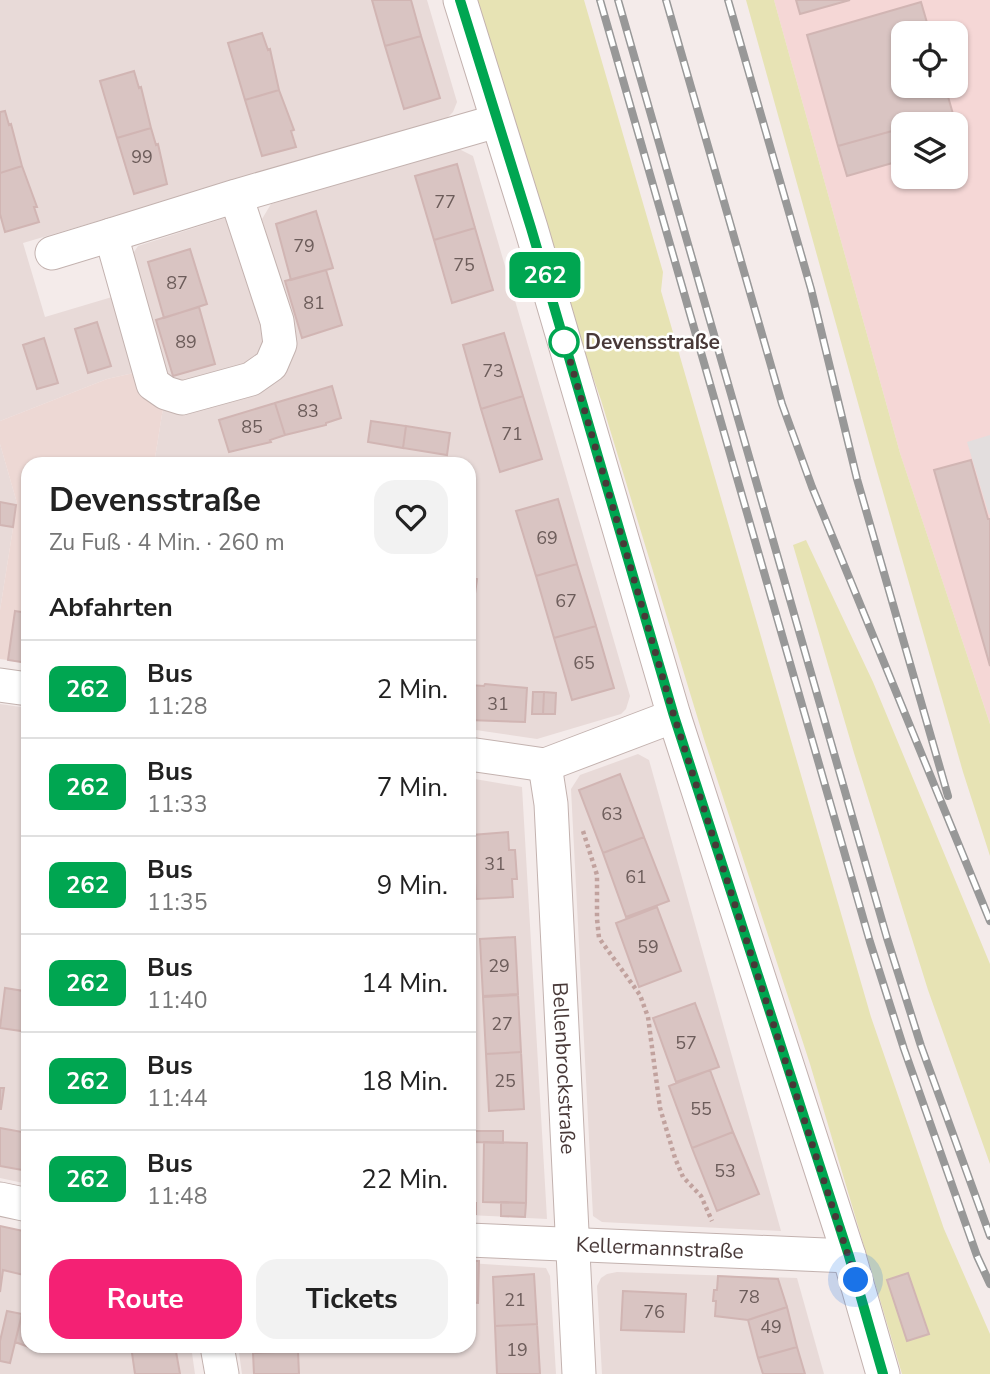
<!DOCTYPE html>
<html lang="de">
<meta charset="utf-8">
<style>
:root{--surface:#fff;--page:#f2f2f2;--text:#222;--muted:#767676;--line:#e0e0e0;--accent:#f42174}
body{margin:0;font-family:"Nunito Sans",sans-serif;background:var(--page);color:var(--text);height:100vh;display:flex;flex-direction:column;font-size:26px;white-space:nowrap}
*{box-sizing:border-box;margin:0}
p{font-size:23px;color:var(--muted)}
.icon{flex:none;width:38px;height:38px;fill:none;stroke:currentColor;stroke-width:2;stroke-linecap:round;stroke-linejoin:round}
.map{position:relative;flex:1;overflow:hidden}
.panel{position:absolute;left:21px;top:457px;width:455px;height:896px;display:flex;flex-direction:column;background:var(--surface);border-radius:21px;box-shadow:0 2px 5px #0004}
.panel>*{flex:none}
.badge{padding:0 14px;border-radius:10px;font-size:24px;line-height:46px}
.tools{position:absolute;left:891px;top:21px;display:grid;gap:14px}
.tools a{display:grid;place-items:center;width:77px;height:77px;border-radius:14px;background:var(--surface);box-shadow:0 2px 5px #0004;font-size:35px}
.you{position:absolute;width:35px;height:35px;margin:-18px;border:5px solid #fff;border-radius:50%;background:#1a73e8;box-shadow:0 0 0 10px #1a73e833}
.map>.badge{position:absolute;translate:-50% -50%;box-shadow:0 0 0 4px #fff}
h2{padding:0 28px;font-size:26px;line-height:63px}
.round{display:grid;place-items:center;flex:none;width:74px;height:74px;border-radius:21px;background:var(--page)}
.head{display:flex;align-items:center;justify-content:space-between;height:119px;padding:0 28px}
h1{font-size:33px;font-weight:700;line-height:52px}
.primary-button{display:flex;gap:14px;margin-top:auto;padding:14px 28px}
.primary-button a{flex:1;height:80px;border-radius:21px;background:var(--accent);color:#fff;font-size:28px;font-weight:700;line-height:80px;text-align:center}
.primary-button a+a{background:var(--page);color:var(--text)}
ul{padding:0;list-style:none}
li{display:flex;align-items:center;gap:21px;height:98px;padding:0 28px;border-top:2px solid var(--line)}
li div{flex:1}
li b{display:block;font-size:26px}
li em{font-style:normal}
li .badge{min-width:77px;font-weight:700;text-align:center}
.map>svg:first-child{display:block}
.residential{fill:#e8dad8}
.commercial{fill:#f5d7d6;fill-rule:evenodd}
.education{fill:#edd8d4}
.green{fill:#e7e3b4}
.parking{fill:#e3dede}
.building{fill:#d9c4c2;stroke:#d1b5b3;stroke-width:2}
.lines{fill:none;stroke-linecap:round;stroke-linejoin:round}
.minor-casing{stroke:#c3b2af;stroke-width:35}
.path{stroke:#c1a29e;stroke-width:4.5;stroke-dasharray:3.5 3.5;stroke-linecap:butt}
.minor{stroke:#fff;stroke-width:33}
.rail-casing{stroke:#989898;stroke-width:8}
.rail{stroke:#fff;stroke-width:5;stroke-dasharray:16;stroke-linecap:butt}
.line-casing{stroke:#fff;stroke-width:16}
.line{stroke:#00a651;stroke-width:10}
.walk{stroke:#483938;stroke-width:7;stroke-dasharray:0 12.6}
.stop-dot{fill:#fff;stroke:#00a651;stroke-width:3.5}
.labels{text-anchor:middle;dominant-baseline:central;stroke-width:5;stroke-linejoin:round;paint-order:stroke}
.number-label{font-size:18px;fill:#6c5c5a}
.stop-label{font-size:21px;font-weight:bold;fill:#483938;stroke:#fff;text-anchor:start}
.street-label{font-size:21px;fill:#483938;stroke:#fff}
</style>
<div class="map">
<svg width="990" height="1374" viewBox="0 0 990 1374">
<rect width="100%" height="100%" fill="#f4ebea"/>
<path class="residential" d="M0 0H427L457 102 453 112 447 118 23 243 45 317 112 297 138 372 107 379 0 421Z
M457 148 473 156 630 696 626 709 621 714 537 739 469 729V464H154L164 402 202 403 273 384 284 374 296 342 262 219 271 204Z
M228 217 271 332 264 362 170 386 132 255 138 246Z
M0 444 17 503 0 610Z
M0 704 28 708V1184L0 1178Z
M638 754 649 760 781 1231 602 1222 593 1216 571 789 580 775Z
M469 778 522 787 547 1219 469 1215Z
M0 1226 28 1232V1346H191L195 1374H0Z
M469 1263 546 1268 550 1276 556 1374H242L238 1346H469Z
M617 1272 797 1278 824 1374H602L597 1286 601 1278 607 1274Z"/>
<path class="commercial" d="M774 0H990V724L900 453ZM903 33H956V86H903ZM903 124H956V177H903Z"/>
<path class="education" d="M138 372 164 402 154 464H28V663L0 659V610L17 503 0 444V421L107 379Z"/>
<path class="green" d="M467 0H584L663 272 661 291 871 1017 944 1229 990 1334V1374H902L810 1064 704 739 601 400 501 114Z
M746 0H774L900 453 990 724V856L963 772 873 457Z
M806 540 873 682 990 964V1164L928 990 854 753 793 545Z"/>
<path class="parking" d="M990 435V514L989 515 967 442Z"/>
<path class="building" d="M372 0H411L421 36 385 46Z
M796 0H850L800 14Z
M921 2 930 33H903V86H945L953 114 916 124H903V128L838 146 807 35Z
M262 33 268 50 270 49 279 90 245 100 228 43Z
M421 36 440 98 404 109 385 46Z
M134 71 139 88 141 87 151 128 117 138 100 81Z
M279 90 294 130 291 131 296 147 262 156 245 100Z
M5 111 9 125 11 124 22 166 0 173V112Z
M953 114 955 124H916Z
M956 125 961 143 956 145Z
M151 128 156 145 158 144 167 184 134 194 117 138Z
M903 128V160L847 176 838 146Z
M457 164 475 228 434 240 415 176Z
M22 166 37 207H34L39 222 5 232 0 214V173Z
M316 211 333 268 291 280 276 224Z
M475 228 493 290 452 303 434 240Z
M190 249 207 304 164 318 148 262Z
M326 270 342 325 302 338 285 281Z
M199 307 215 364 173 376 156 320Z
M97 322 111 366 88 373 75 329Z
M504 333 523 396 481 409 463 345Z
M44 338 58 383 37 389 23 345Z
M332 386 341 418 326 423V425L285 435 275 403Z
M523 396 542 459 500 472 481 409Z
M275 403 285 435 270 440 271 442 229 452 219 420Z
M371 421 406 426 403 448 368 442Z
M406 426 450 433 447 455 403 448Z
M971 460 988 519H990V666L934 470Z
M558 499 577 564 536 576 516 511Z
M0 502 16 505 13 527 0 525Z
M577 564 596 626 554 638 536 576Z
M469 578 477 579 474 601 469 600Z
M15 611 28 613V663L8 660Z
M596 626 614 688 572 700 554 638Z
M485 684 527 688 525 722 469 720V685L484 686Z
M533 692H544L543 714H532Z
M544 692 556 693 555 714H543Z
M620 774 644 837 603 853 579 790Z
M508 832 509 850H515L517 879H512L513 897 476 899 472 835Z
M644 837 669 901 626 917 603 853Z
M657 907 681 971 639 987 616 923Z
M515 937 518 994 483 996 480 939Z
M28 967V1032L0 1028 5 988 24 991Z
M518 995 521 1052 486 1054 483 997Z
M695 1003 719 1067 676 1082 653 1018Z
M521 1052 524 1109 489 1111 486 1054Z
M710 1070 733 1132 692 1148 669 1086Z
M0 1088H4L1 1109H0Z
M0 1128 28 1133V1171L0 1166Z
M474 1131H503V1143L474 1142Z
M733 1132 759 1194 717 1211 692 1148Z
M484 1142 527 1143 526 1203 483 1202Z
M501 1202 526 1203 525 1217 501 1216Z
M469 1203H476V1214H469Z
M0 1226 28 1232V1276L3 1270 0 1292Z
M469 1261H479L478 1303 469 1302Z
M908 1273 929 1334 907 1341 887 1280Z
M534 1274 537 1324 495 1326 493 1277Z
M718 1276 778 1279 787 1307 748 1320 715 1316 716 1301H713L714 1290H717Z
M623 1291 686 1294 684 1332 621 1330Z
M787 1307 797 1347 758 1358 748 1320Z
M7 1311 22 1314 10 1363 0 1361V1341Z
M22 1314 28 1316 29 1347 15 1342Z
M537 1324 540 1374H497L495 1326Z
M131 1346H175L180 1374H135Z
M797 1347 805 1374H763L758 1358Z
M298 1351 299 1374H254L253 1353Z"/>
<g class="lines">
<g class="minor-casing">
<g id="minor">
<path d="M460 0 531 228 674 716 849 1256 883 1374"/>
<path d="M236 196 277 321 280 344 271 365 251 379 182 398 166 393 153 384 111 235 236 196 497 121"/>
<path d="M52 253 111 235"/>
<path d="M0 685 28 689"/>
<path d="M469 754 545 765 674 716"/>
<path id="s1" d="M545 765 551 804 579 1374"/>
<path d="M0 1199 28 1205"/>
<path id="s2" d="M469 1240 849 1256"/>
<path d="M217 1346 222 1374"/>
</g>
</g>
<path class="path" d="M583 831 597 875V919L599 938 640 995 648 1017 660 1108 675 1158 683 1177 701 1196 712 1221"/>
<use href="#minor" class="minor"/>
<g class="rail-casing">
<path id="rail" d="M600 0 870 942 904 1049 977 1256 990 1284
M618 0 887 938 921 1046 990 1236
M666 0 782 404 812 487 990 921
M728 0 811 289 857 479 948 796"/>
</g>
<use href="#rail" class="rail"/>
</g>
<g class="lines">
<g class="line-casing">
<path id="line" d="M460 0 531 228 674 716 849 1256 883 1374"/>
</g>
<use href="#line" class="line"/>
<path class="walk" d="M564 342V340L674 716 856 1280"/>
</g>
<circle class="stop-dot" cx="564" cy="342" r="14"/>
<g class="labels">
<g class="number-label">
<text x="142" y="157">99</text>
<text x="445" y="202">77</text>
<text x="304" y="246">79</text>
<text x="464" y="265">75</text>
<text x="177" y="283">87</text>
<text x="314" y="303">81</text>
<text x="186" y="342">89</text>
<text x="493" y="371">73</text>
<text x="308" y="411">83</text>
<text x="252" y="427">85</text>
<text x="512" y="434">71</text>
<text x="547" y="538">69</text>
<text x="566" y="601">67</text>
<text x="584" y="663">65</text>
<text x="498" y="704">31</text>
<text x="612" y="814">63</text>
<text x="495" y="864">31</text>
<text x="636" y="877">61</text>
<text x="648" y="947">59</text>
<text x="499" y="966">29</text>
<text x="502" y="1024">27</text>
<text x="686" y="1043">57</text>
<text x="505" y="1081">25</text>
<text x="701" y="1109">55</text>
<text x="725" y="1171">53</text>
<text x="749" y="1297">78</text>
<text x="515" y="1300">21</text>
<text x="654" y="1312">76</text>
<text x="771" y="1327">49</text>
<text x="517" y="1350">19</text>
</g>
<g class="stop-label">
<text x="585" y="342">Devensstraße</text>
</g>
<g class="street-label">
<text stroke="none"><textPath href="#s1" startOffset="304">Bellenbrockstraße</textPath></text>
<text stroke="none"><textPath href="#s2" startOffset="191">Kellermannstraße</textPath></text>
</g>
</g>
</svg>
<div class="tools">
<a><svg class="icon" aria-label="locate" viewBox="0 0 24 24"><circle cx="12" cy="12" r="6"/><path d="M12 2v4M12 18v4M2 12h4M18 12h4"/></svg></a>
<a><svg class="icon" aria-label="layers" viewBox="0 0 24 24"><path d="M12 4l9 5-9 5-9-5zM3 14l9 5 9-5"/></svg></a>
</div>
<div class="you" style="left:856px;top:1280px"></div>
<b class="badge" style="left:545px;top:275px;background:#00a651;color:#fff">262</b>
<section class="panel">
<div class="head"><div><h1>Devensstraße</h1><p>Zu Fuß · 4 Min. · 260 m</p></div><a class="round"><svg class="icon" aria-label="heart" viewBox="0 0 24 24"><path d="M12 20l-8-8c-3-5 5-10 8-4 3-6 11-1 8 4z"/></svg></a></div>
<h2>Abfahrten</h2>
<ul>
<li><span class="badge" style="background:#00a651;color:#fff">262</span><div><b>Bus</b><p>11:28</p></div><em>2 Min.</em></li>
<li><span class="badge" style="background:#00a651;color:#fff">262</span><div><b>Bus</b><p>11:33</p></div><em>7 Min.</em></li>
<li><span class="badge" style="background:#00a651;color:#fff">262</span><div><b>Bus</b><p>11:35</p></div><em>9 Min.</em></li>
<li><span class="badge" style="background:#00a651;color:#fff">262</span><div><b>Bus</b><p>11:40</p></div><em>14 Min.</em></li>
<li><span class="badge" style="background:#00a651;color:#fff">262</span><div><b>Bus</b><p>11:44</p></div><em>18 Min.</em></li>
<li><span class="badge" style="background:#00a651;color:#fff">262</span><div><b>Bus</b><p>11:48</p></div><em>22 Min.</em></li>
</ul>
<div class="primary-button"><a>Route</a><a>Tickets</a></div>
</section>
</div>
